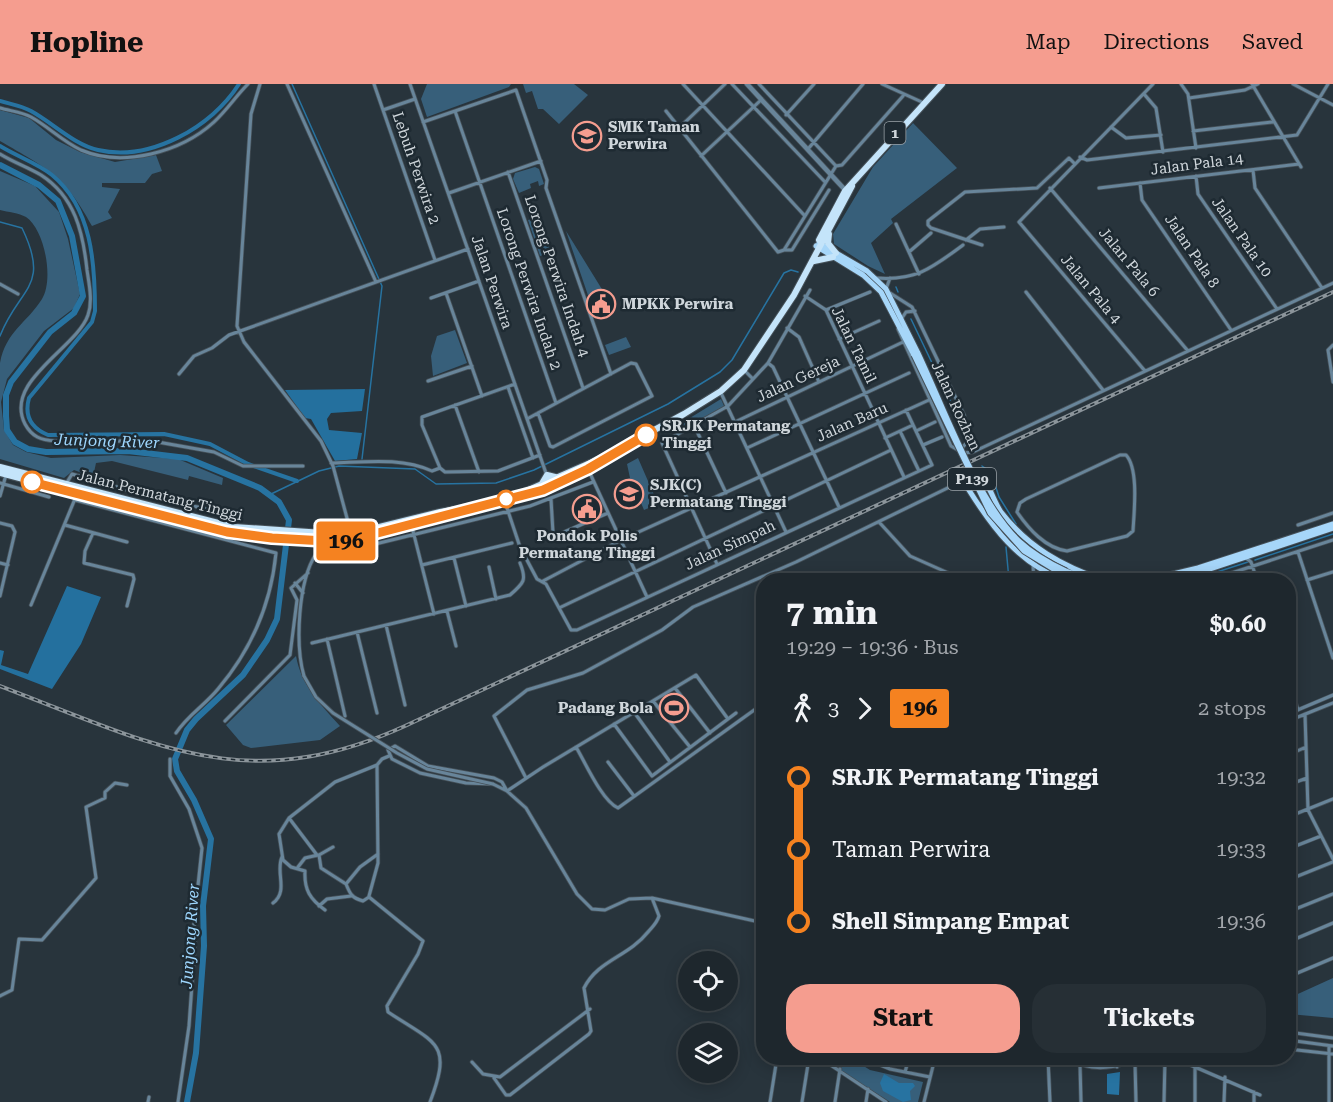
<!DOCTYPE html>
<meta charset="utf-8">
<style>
:root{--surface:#1e272d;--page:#262f35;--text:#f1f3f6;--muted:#a1a5aa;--line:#3c4449;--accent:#f59d8f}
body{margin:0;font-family:"Roboto Serif",serif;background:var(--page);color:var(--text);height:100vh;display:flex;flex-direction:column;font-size:22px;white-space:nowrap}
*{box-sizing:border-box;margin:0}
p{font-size:20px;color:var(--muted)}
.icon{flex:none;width:33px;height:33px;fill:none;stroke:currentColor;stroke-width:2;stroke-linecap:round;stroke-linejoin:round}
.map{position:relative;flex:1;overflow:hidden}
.details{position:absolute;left:756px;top:489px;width:540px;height:492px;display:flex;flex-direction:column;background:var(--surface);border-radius:24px;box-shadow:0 3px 15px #0003,0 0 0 2px var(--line)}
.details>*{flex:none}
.badge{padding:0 12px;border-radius:4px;font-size:21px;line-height:39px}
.controls{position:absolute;left:678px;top:867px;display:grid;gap:12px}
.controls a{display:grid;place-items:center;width:60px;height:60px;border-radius:50%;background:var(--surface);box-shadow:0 3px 15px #0003,0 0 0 2px var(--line);font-size:30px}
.map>.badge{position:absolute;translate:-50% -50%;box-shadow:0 0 0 3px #fff}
.legs{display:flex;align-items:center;gap:9px;height:66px;padding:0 30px;font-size:20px}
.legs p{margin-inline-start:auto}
.overview{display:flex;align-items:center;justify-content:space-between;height:102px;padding:0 30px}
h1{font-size:33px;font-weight:700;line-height:45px}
.cta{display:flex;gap:12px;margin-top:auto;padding:12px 30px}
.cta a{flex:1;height:69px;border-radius:24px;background:var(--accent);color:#111;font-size:24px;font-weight:700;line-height:69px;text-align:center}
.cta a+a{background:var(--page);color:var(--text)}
ul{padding:0 30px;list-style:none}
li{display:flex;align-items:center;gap:21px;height:72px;font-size:22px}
li i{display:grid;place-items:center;width:9px;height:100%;margin:0 8px;background:currentColor}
li i::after{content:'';width:15px;height:15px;margin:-8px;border:4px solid;border-radius:50%;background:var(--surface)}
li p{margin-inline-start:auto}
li:first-child i{background:linear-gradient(#0000 50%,currentColor 0)}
li:last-child i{background:linear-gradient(currentColor 50%,#0000 0)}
header{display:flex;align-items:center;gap:36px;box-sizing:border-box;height:84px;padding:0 30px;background:var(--accent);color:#111}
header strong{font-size:28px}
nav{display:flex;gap:33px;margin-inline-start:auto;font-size:21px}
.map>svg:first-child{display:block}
.green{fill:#375f7a}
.forest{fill:#24709e}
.water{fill:#2773a1}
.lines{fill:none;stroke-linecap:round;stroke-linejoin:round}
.stream{stroke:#2773a1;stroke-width:1.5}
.canal{stroke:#2773a1;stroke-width:4}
.river{stroke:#2773a1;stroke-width:6}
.minor-casing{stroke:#465159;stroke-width:4.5}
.tertiary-casing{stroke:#465159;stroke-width:6}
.primary-casing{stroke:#465159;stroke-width:7}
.trunk-casing{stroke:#465159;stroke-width:8}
.minor{stroke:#68859a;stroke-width:3}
.tertiary{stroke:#68859a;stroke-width:4.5}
.primary{stroke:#a6d6f9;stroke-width:5}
.trunk{stroke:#c4e4fa;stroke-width:6}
.rail-casing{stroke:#8b949a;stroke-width:4}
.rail{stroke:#1e2a32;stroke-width:1.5;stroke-dasharray:4.5;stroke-linecap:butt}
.minor-bridge-casing{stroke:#465159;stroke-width:4.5;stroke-linecap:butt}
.primary-bridge-casing{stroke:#465159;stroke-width:7;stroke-linecap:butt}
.minor-bridge{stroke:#68859a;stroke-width:3}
.primary-bridge{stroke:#a6d6f9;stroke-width:5}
.line-1-casing{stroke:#fff;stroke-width:14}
.line-1{stroke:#f58220;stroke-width:9}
.stop-1-dot{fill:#fff;stroke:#f58220;stroke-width:3}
.labels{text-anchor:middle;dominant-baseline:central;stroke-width:5;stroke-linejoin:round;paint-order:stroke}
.shield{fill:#1e2a32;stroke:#9aa2a8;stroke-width:1.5}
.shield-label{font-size:14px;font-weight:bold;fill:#cfd6db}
.poi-label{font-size:15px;font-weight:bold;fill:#cfd6db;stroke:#1e2a32;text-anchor:start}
.street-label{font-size:15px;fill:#cfd6db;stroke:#1e2a32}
.stop-label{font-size:15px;font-weight:bold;fill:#cfd6db;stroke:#1e2a32;text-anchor:start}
.water-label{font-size:16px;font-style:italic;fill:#9ed6fd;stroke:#1e2a32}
</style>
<header>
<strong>Hopline</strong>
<nav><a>Map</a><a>Directions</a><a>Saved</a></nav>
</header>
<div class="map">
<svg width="1333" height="1018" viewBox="0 0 1333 1018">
<rect width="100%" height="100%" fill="#28343c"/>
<path class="green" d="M427 0H511L509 3 427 33 421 15Z
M523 0H574L588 11 559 40 543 25H538L532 7 526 9Z
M0 26 29 34 56 56 80 68 115 78 156 71 162 87 152 90 145 99H102V103L120 105 108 128 112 134 92 142C65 92 48 85 0 57Z
M913 39 957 84 891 135 893 139 871 159 885 190 868 182 834 160 833 150 873 83Z
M535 83 539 85 544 100 539 102 538 97 530 100 531 104 519 109 513 95 515 89Z
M0 87 35 102 59 128 68 155 80 210 74 224 44 247 7 295 1 318 4 346 13 361 26 368 51 374 120 371 178 375 223 394 222 401 189 392 188 396 112 377 96 379 93 393 74 386 64 394 0 375C0 347 0 305 0 279 6 247 27 239 42 215 54 196 45 146 26 133 19 129 8 128 0 126Z
M538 133 551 168 540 172 528 136Z
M566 147 608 215 591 220Z
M455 246 467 279 433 292 431 272 437 252Z
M626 253 631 263 609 271 605 261Z
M721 315 724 322 681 346 680 340Z
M638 374 658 420 644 426 634 402 627 403 624 396 630 394 627 380Z
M296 572C301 601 321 621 340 642L320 656 251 664 243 661 226 641Z
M674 610 688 628 674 638 660 619Z
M1333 894V934L1289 930V914Z
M821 974H851L870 986 923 998 918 1018H890Z"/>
<path class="forest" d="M365 305 362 327 331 329 327 335 329 346 362 349 357 375 335 377 311 335 305 334 285 306Z
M67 502 101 513 81 560 52 605 0 585V566L4 567 1 581 28 590Z"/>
<path class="water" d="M1120 988 1119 1011 1107 1010V990Z
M884 990 899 999H913L915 1002 910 1007 911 1016 903 1018 883 1007 880 999Z"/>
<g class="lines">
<path class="stream" d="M292 0 382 202 362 375
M0 138 22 144C51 204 19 203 0 252
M896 203 898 208
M911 235 966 350
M982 382 991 388 999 413 1016 440
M269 411 319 387 339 382 415 385 436 400 496 399 534 386 668 320 720 288 732 276 784 189 791 186 798 188
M1006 463 1009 496
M1255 476 1333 450
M1192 496 1248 478"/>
<path class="canal" d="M0 17C10 20 22 22 31 27 53 39 73 60 98 66 150 78 212 43 239 0
M0 62C16 72 37 79 52 91 92 124 95 179 95 227L92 238 29 314C24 332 31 344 48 351L164 350 210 360 248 380 297 397"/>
<path class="river" d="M0 81 39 101 58 117 72 152 83 212 74 229 50 248 11 298 6 311V332L7 346 15 358 28 365 46 368 128 367 187 374 260 404 279 418 289 436 277 535 267 556 243 591 196 635 187 646 175 675 177 687 194 716 211 755 203 822 204 862 196 969 187 1018"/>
<g class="minor-casing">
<path id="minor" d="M260 0 251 30 237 242 244 258 321 357 333 382 351 449
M287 0 376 198
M374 0 435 176
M410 0 547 392
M683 0 804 131
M732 0 825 98
M759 0 836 82
M882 0 924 19
M1181 0 1188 10 1196 64
M1252 0 1301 83
M1293 0 1333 21
M1144 10 1156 24 1163 68
M1189 14 1245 6 1258 0
M0 24C10 27 22 28 31 33 49 43 62 57 81 66 123 84 181 68 214 38 227 26 236 12 248 0
M383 26 415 15
M455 27 556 319
M666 27 778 168 784 166 836 82 842 81 903 12
M786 31 814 0
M423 38 516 6 547 96 546 104 611 290
M1111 43 1126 54 1161 51
M679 44 725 0
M1193 47 1273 38
M808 65 863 0
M0 70C13 78 27 83 41 91 75 113 83 148 87 186 89 200 93 217 88 231 77 264 3 297 25 340 32 353 41 356 55 357H152L214 368 243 382H303
M701 72 761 16
M1080 73 1087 76 1297 51 1328 0
M1253 86 1255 104 1322 204
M508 88 583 304
M1196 92 1198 110 1277 225
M1140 99 1142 116 1231 246
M1050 104 1188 267
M1099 104 1299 80
M449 109 541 77
M896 140 919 190
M966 156 980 145 1004 143
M982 161 931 144 928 141V137L965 108 1037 104 1069 74 1074 79
M784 166H792L829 106
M909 168 931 149
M876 194C916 197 932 184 963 161
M0 200 18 210
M886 205 890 194
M1026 208 1103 306
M446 209 482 312
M890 209 912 223 964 331 972 358 978 365
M805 212 826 226 904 393
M431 214 479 197
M826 226 870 208
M902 234 906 228 915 227
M787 244 799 253 819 298
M898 245 951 362 958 366
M839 255 879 237
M1333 261 1328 266 1333 298
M768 279 773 283 839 423
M744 286 753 295
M1145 287 1019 138 1153 0
M179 290 194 272 212 264 229 251 468 165
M428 297 472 282
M515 300 422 333V341L440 384 445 388 498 387 540 371
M508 303 533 374
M721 309 786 448
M455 321 479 388
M527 335 538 329 631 279 636 280 652 312 553 363 550 362 538 329
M735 338 903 258
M694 341 726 409
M900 347 919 387
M916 347 935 338
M885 354 913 341
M923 361 942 353
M747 364 909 289
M961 365 970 355
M964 369 973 368 1333 199
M1120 371H1126C1139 385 1134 428 1133 447L1127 452 1067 467C1045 464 1029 445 1017 428L1020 419 1026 415Z
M331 379C366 378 401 373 432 387L440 384
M588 385 647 513
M0 399 49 413
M66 400 72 390 148 412 238 432
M0 412 6 391
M551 415 553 449 555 452 608 429
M75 416 276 469C271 520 251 566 218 605 205 621 188 631 176 649
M505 418 520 463 537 495 546 500 571 546H577L932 381 906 326
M879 438 910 472 964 496
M0 439 12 442 15 448 0 512
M65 441 127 458
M1298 441 1333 429
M412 443 434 530
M93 449 85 467 84 479 133 491 134 495 127 522
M1298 468 1333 574
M454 474 466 522
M1246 474 1251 478 1257 496
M0 479 8 481
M717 480 662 359 728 322 768 279 810 206
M422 481 512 459
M1033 481 1034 496
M489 483 496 515
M1210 496 1333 456
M1307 496 1333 488
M543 497 621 456 929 316
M295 499 303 509
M31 521 77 410
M559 524 891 366
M447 527 456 562
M386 541 405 621
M357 548 377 629
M327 555 345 632
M312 559 510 511C524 499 527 496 520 479
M304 592C295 561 298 497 316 470L351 466 530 422 593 398
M1288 596 1298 626
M675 604 710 649
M653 617 690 663
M634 628 670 678
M1288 630 1333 611
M1305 630 1308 726 1333 775
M225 637 290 571 297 516 291 504 308 489
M1288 637 1333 619
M614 640 652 692 736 629
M576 663C585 678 602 717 618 724L757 624
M1288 671 1306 663
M170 675V692L189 725 202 764 194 839 195 858 189 942 178 1018
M608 678 634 712
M526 694 494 632 527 606 583 589 662 546 693 523 796 478 966 395
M1288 701 1307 694
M507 707 502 698 494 694 428 682 395 662 388 666 392 675 420 689 466 699 493 700 507 707 526 724 577 810 592 825 605 826 629 815 652 814 764 839
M507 707 543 683 696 591 728 635
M1288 733 1333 715
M289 734 317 771
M333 763 319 771 321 784 346 800 360 783 378 770
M1288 765 1321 752
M298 783 305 774 318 771
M1288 796 1333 778
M346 800C350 810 352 814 363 817L369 813
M369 812 378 779 377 681
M369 813 423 857 418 870 387 922 388 928C436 960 453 958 430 1018
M273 819C289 807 275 788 282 773
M319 822 327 815 351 812
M325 826C310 815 304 806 305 787L291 783 283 776 279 750 289 734 335 698 377 681 382 675 389 672
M1288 828 1333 810
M1288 858 1333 839
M1288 893 1333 874
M0 912 12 906 19 855 42 856 96 794 86 723 105 714V708L115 699 127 701
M1288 948 1333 954
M1288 956 1333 962
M1288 965 1333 970
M820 974 886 1018
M863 974 890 985 930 993
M1048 974 1050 1018
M1069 974C1098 993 1121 979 1151 974
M1117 974V983
M1174 974 1260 1011
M472 978 483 990 500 993 590 925
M1135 978 1136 1018
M1080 981 1081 1018
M905 988 909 974
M494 994 506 1011H510L589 950 591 947 584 904C598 876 628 873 648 848 653 842 657 839 659 832L652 814
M1254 1008V1018
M148 1018 149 1013
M770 1018 777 974
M802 1018 809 974
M835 1018 840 985
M866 1018 868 1005
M924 1018 935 974
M1164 1018 1165 974
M1195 1018V981
M1224 1018 1225 993
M1329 1018V962"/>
</g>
<g class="tertiary-casing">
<path id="tertiary" d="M747 0 847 108"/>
</g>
<g class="primary-casing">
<path id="primary" d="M819 159 867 187 886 205 918 269
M816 162 863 191 881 208 914 271
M1066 487 1090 495
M1065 492 1078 496
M1064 496C1018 479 992 443 967 403L969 392 976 390C989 396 993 417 1001 428 1028 463 1062 482 1103 496
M1148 496 1198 484 1333 440
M1177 496 1333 444"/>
</g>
<g class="trunk-casing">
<path id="trunk" d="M829 150 828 159 836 169
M819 156 845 107 942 0
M814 177 833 173
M606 372 684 330 721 307 744 286 794 211 852 102
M0 383 234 443 338 450H351L440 428 527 412 567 396 604 376 608 371
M0 389 210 445 272 454 343 458 411 442 451 428
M541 401 547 391 559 394
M510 414 597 376"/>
</g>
<use href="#minor" class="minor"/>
<use href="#tertiary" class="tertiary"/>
<use href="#primary" class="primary"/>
<use href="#trunk" class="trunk"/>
<g class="rail-casing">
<path id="rail" d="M0 602C151 659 245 715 405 642L1333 208"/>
</g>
<use href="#rail" class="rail"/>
<g class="minor-bridge-casing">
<path id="minor-bridge" d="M304 592 316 613 333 629 397 669 427 685 493 700"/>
</g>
<g class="primary-bridge-casing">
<path id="primary-bridge" d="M918 269C944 324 977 417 1019 457 1033 470 1049 479 1066 487
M914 271 990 429 1024 467 1065 492"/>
</g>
<use href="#minor-bridge" class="minor-bridge"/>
<use href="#primary-bridge" class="primary-bridge"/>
</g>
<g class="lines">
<g class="line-1-casing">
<path id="line-1" d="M32 398 227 448 272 454 343 458 543 406 588 385 646 351"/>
</g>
<use href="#line-1" class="line-1"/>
</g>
<defs>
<g id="school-ring" transform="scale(1.5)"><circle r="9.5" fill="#1e2a32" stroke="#f59d8f" stroke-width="1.5"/><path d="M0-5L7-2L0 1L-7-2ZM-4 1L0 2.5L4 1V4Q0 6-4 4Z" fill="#f59d8f"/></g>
<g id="civic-ring" transform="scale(1.5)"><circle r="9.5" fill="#1e2a32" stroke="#f59d8f" stroke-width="1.5"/><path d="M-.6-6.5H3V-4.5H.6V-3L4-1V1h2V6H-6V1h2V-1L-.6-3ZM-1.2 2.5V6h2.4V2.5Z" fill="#f59d8f"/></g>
<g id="stadium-ring" transform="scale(1.5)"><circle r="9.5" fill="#1e2a32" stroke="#f59d8f" stroke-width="1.5"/><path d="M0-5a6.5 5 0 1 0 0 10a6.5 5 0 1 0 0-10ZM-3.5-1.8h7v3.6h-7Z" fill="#f59d8f"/></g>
</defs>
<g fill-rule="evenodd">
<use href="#school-ring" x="587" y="52"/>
<use href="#civic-ring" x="601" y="220"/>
<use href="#school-ring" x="629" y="410"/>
<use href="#civic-ring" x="587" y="425"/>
<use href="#stadium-ring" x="674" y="624"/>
</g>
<g class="stop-1-dot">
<circle cx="646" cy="351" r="10"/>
<circle cx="32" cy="398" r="10"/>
<circle cx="506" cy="415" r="8"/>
</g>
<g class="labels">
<g class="shield">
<rect x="884.5" y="38" width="21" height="22" rx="4.5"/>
<rect x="948" y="384" width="48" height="22" rx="4.5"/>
</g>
<g class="shield-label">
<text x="895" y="49">1</text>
<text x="972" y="395">P139</text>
</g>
<g class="poi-label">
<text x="608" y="43">SMK Taman<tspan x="608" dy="17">Perwira</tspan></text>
<text x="622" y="220">MPKK Perwira</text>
<text x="650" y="401">SJK(C)<tspan x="650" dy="17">Permatang Tinggi</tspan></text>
<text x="587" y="452" text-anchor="middle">Pondok Polis<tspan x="587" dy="17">Permatang Tinggi</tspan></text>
<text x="653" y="624" text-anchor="end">Padang Bola</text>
</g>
<g class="street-label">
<text transform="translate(1197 80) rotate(-7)">Jalan Pala 14</text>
<text transform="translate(416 84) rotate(71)">Lebuh Perwira 2</text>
<text transform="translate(1242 153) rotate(55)">Jalan Pala 10</text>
<text transform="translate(1192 167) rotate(56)">Jalan Pala 8</text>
<text transform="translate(1129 178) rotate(50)">Jalan Pala 6</text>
<text transform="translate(557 192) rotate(71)">Lorong Perwira Indah 4</text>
<text transform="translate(492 198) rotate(71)">Jalan Perwira</text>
<text transform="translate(529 205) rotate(71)">Lorong Perwira Indah 2</text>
<text transform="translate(1091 205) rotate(50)">Jalan Pala 4</text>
<text transform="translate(854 261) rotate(64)">Jalan Tamil</text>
<text transform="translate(798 295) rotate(-25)">Jalan Gereja</text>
<text transform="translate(956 322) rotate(65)">Jalan Rozhan</text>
<text transform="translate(852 338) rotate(-24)">Jalan Baru</text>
<text transform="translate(160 411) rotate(14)">Jalan Permatang Tinggi</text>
<text transform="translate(730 461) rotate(-25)">Jalan Simpah</text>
</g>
<g class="stop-label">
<text x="662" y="342">SRJK Permatang<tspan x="662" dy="17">Tinggi</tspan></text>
</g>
<g class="water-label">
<text transform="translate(107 357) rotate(2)">Junjong River</text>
<text transform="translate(190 852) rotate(-86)">Junjong River</text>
</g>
</g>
</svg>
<div class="controls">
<a><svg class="icon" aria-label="locate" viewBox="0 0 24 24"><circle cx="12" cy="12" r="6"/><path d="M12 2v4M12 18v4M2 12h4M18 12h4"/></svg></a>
<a><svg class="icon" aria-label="layers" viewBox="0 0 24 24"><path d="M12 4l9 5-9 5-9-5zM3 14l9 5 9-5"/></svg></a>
</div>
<b class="badge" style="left:346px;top:457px;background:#f58220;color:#111">196</b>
<section class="details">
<div class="overview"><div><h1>7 min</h1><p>19:29 – 19:36 · Bus</p></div><b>$0.60</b></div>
<div class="legs"><svg class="icon" aria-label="walk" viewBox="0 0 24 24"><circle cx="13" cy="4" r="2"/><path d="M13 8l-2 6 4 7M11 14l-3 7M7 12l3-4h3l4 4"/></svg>3<svg class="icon" aria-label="forward" viewBox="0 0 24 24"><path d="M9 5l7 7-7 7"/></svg><b class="badge" style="background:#f58220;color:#111">196</b><p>2 stops</p></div>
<ul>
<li><i style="color:#f58220"></i><b>SRJK Permatang Tinggi</b><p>19:32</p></li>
<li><i style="color:#f58220"></i><span>Taman Perwira</span><p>19:33</p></li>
<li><i style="color:#f58220"></i><b>Shell Simpang Empat</b><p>19:36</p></li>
</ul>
<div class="cta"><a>Start</a><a>Tickets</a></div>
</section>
</div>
